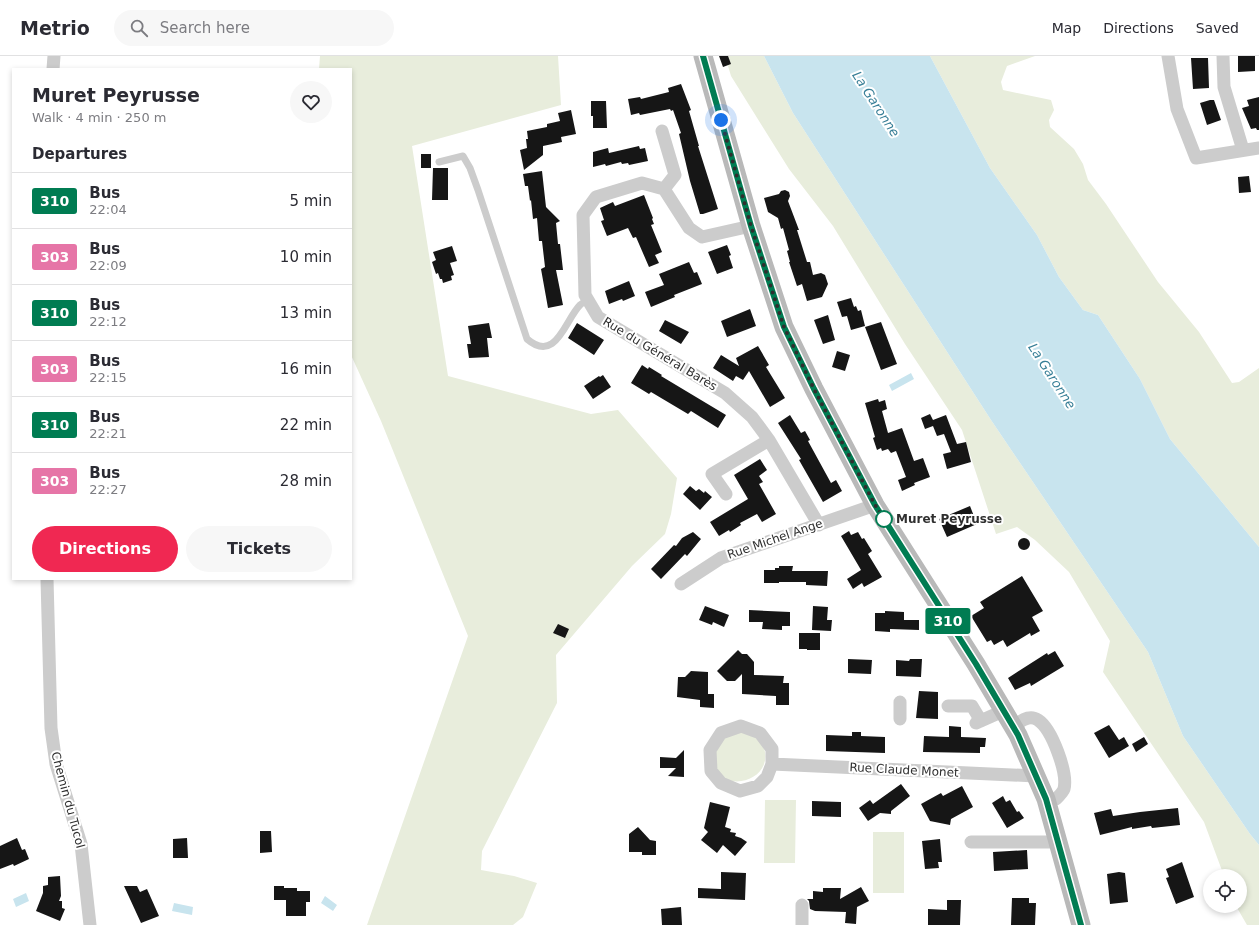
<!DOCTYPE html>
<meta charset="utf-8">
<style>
:root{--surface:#fff;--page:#f7f7f7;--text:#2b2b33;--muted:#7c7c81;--line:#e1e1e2;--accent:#f02852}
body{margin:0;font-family:"DejaVu Sans",sans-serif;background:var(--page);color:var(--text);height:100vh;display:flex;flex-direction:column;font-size:15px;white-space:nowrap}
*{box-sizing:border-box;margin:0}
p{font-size:13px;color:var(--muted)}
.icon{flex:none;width:22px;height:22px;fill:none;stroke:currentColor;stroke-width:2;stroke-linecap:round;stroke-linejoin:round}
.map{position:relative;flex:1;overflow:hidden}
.panel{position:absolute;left:12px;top:12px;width:340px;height:512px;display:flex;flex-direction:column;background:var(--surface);border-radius:0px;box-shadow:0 2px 6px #0003}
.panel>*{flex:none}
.badge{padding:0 8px;border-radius:3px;font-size:14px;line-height:26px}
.buttons{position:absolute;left:1203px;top:813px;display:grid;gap:8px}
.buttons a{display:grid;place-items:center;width:44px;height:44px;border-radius:50%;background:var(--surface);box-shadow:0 2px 6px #0003;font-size:20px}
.you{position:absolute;width:20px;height:20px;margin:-10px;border:3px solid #fff;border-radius:50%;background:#1a73e8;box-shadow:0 0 0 6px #1a73e833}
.map>.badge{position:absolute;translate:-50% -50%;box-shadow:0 0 0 2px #fff}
h2{padding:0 20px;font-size:15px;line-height:36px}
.round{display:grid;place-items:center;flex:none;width:42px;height:42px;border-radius:21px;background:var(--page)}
.headline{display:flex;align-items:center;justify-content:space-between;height:68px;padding:0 20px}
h1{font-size:19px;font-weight:800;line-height:30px}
.cta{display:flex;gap:8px;margin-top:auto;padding:8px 20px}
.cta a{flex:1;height:46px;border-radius:24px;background:var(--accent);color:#fff;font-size:16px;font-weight:800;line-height:46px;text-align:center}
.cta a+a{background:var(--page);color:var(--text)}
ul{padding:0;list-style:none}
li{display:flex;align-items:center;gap:12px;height:56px;padding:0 20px;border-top:1px solid var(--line)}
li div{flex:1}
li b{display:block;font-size:15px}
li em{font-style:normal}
li .badge{min-width:44px;font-weight:700;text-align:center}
header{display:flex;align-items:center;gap:24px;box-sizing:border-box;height:56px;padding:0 20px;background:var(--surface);border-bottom:1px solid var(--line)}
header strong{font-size:19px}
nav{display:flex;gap:22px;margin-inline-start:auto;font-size:14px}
.search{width:280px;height:36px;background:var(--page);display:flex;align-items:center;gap:10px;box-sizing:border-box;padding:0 14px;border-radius:22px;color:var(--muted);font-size:15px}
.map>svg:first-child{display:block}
.green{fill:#e8eddc}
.water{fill:#c8e4ee}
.building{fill:#161616}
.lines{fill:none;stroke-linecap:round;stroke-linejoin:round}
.lane{stroke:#ccc;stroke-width:7}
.street{stroke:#ccc;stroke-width:13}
.secondary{stroke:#b9b9b9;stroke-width:19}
.line-casing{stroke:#fff;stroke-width:9}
.line{stroke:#007c52;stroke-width:6}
.walk{stroke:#2f2f2f;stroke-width:4;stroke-dasharray:0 7.2}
.stop-dot{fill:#fff;stroke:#007c52;stroke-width:2}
.labels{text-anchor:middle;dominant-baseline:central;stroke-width:4;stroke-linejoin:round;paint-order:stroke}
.street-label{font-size:12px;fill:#2f2f2f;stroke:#fff}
.stop-label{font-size:12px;font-weight:bold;fill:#2f2f2f;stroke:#fff;text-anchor:start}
.water-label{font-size:13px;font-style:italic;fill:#387f97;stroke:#fff}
</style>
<header>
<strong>Metrio</strong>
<div class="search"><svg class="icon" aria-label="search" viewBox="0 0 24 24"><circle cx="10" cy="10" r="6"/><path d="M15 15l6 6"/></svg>Search here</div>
<nav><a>Map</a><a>Directions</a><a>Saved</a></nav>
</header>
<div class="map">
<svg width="1259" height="869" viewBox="0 0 1259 869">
<rect width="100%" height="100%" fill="#fff"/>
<path class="green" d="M320 0H558L561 49 412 90 448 320 591 358 618 354 677 422 671 458 665 478 632 510 556 599 557 647 482 795 481 814 514 820 537 827 523 861 513 869H367L468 580 381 365 351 299V13H319Z
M725 0H764L793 57 991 364 1148 596 1183 680 1250 778 1259 789V869H1247L1236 850H1240V820H1224L1204 766 1103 616 1110 585 1069 516 1035 484 1017 471 996 478 962 374 905 288 833 170 789 113 731 20Z
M930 0H1035L1007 10 1001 26 1003 34 1051 44 1054 54 1049 64 1050 71 1074 93 1083 108 1088 124 1106 148 1158 226 1199 276 1232 327 1239 326 1259 312V491L1170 383 1140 323 1098 259 1083 254 1059 221 1037 179 990 112Z
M731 675 756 679C759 684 764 690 765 696 770 726 723 737 715 710 714 705 714 699 713 694Z
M765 744H796L795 807H764Z
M873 776H904V837H873Z"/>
<path class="water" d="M764 0H930L990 112 1037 179 1059 221 1083 254 1098 259 1140 323 1170 383 1259 491V789L1250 778 1183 680 1148 596 991 364 793 57Z
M911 317 914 323 892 335 889 329Z
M26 837 29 845 16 851 13 843Z
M325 840 337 849 333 855 321 847Z
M174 847 193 851 192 859 172 855Z"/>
<path class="building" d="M719 0H728L731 8 723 11Z
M1238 0H1255V15L1238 16Z
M1191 2H1208L1209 32 1193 33Z
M681 28 691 54 689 55 699 90H698L718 153 703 158H700L690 125 679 78 681 77 673 54 671 55 670 53 640 59 639 57 631 59 628 43 640 41 641 43 669 36 668 32Z
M1259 41V74H1257L1256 72 1251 73 1242 52 1249 50 1247 44Z
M1210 44H1214L1221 64 1207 69 1200 47Z
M591 45H606L607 72H593V60H591Z
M571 54 576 78 561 81 562 86 543 90V99L524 114 520 94 527 92 526 83H528L527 75 547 71V68L560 65 558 57Z
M639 90 640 93 645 92 648 105 629 109 628 107 622 108 621 106 606 110 605 108 593 111V96L608 92 609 97Z
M421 98H431V112H421Z
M433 112H448V144H432Z
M542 115 546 151 560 165 556 167 558 188H560L563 214H556L563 249 548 252 541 213 545 211 542 185H539L537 162 533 163 531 144 530 145 528 130H525L523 118Z
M1249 120 1251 136 1239 137 1238 121Z
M785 134 789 136 790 140 788 145 799 174H797L807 206H810L813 219 821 217 825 219 828 228 822 241 807 245 802 228 797 230 789 206H790L787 195 789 194 783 172 781 173 778 162 768 156 764 142 779 138 781 135Z
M644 139 653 162 652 163 654 168 651 169 662 196 655 199 659 207 649 211 636 181 633 182 628 172 607 180 601 165 604 164 600 152 613 146 615 150Z
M727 189 731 199 729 200 733 212 717 218 708 196Z
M452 190 457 205 450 207 454 219 451 220 452 224 443 227 442 223H440L438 217 436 218 432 206 436 204 433 196Z
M689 206 694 217 697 216 702 228 674 239 675 241 651 251 645 236 664 229 659 218Z
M629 225 635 240 623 245 622 243 609 248 605 235Z
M851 242 854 251 856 250 858 255 861 254 865 270 851 274 847 260 842 261 837 246Z
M750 253 756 270 727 281 721 265Z
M828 259 835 284 823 288 814 264Z
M665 264 689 276 681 288 659 275Z
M881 266 897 308 881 314 865 271Z
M489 267 492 282H487L489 301 469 302 467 288H471L468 270Z
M577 267 604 284 594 299 568 282Z
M758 290 769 309 766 311 785 342 770 351 749 315 743 324 736 320 733 325 713 312 721 299 739 310 736 302Z
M837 295 850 299 845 315 832 311Z
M642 309 648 313 649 311 662 319 661 320 726 359 718 372 691 355 688 358 651 336 649 338 631 327Z
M603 319 611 331 593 343 584 330 599 320 600 321Z
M878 343 879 346 885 344 887 353 882 355 888 377 902 372 914 405 923 402 930 421 914 427 915 429 902 435 898 424 906 421 896 395 891 397 888 393 882 395 881 392 877 394 873 382 875 381 865 347Z
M930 358 933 364 946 359 957 388 966 386 971 406 947 413 943 398 951 396 944 378 937 380 933 370 925 373 921 362Z
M790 359 801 377 805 375 810 384 808 385 831 427 836 424 842 435 823 446 799 404 801 403 778 367Z
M760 403 767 414 759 420 763 426 759 428 776 458 762 466 757 458 740 467 741 469 730 476 729 474 719 480 710 466 748 443 734 419Z
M690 430 696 435 699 433 704 437 705 435 712 441 700 454 683 438Z
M970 450 977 468 947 481 939 463Z
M849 475 851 479 858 476 862 483 864 482 872 495 868 498 882 521 864 531 862 527 853 533 847 523 861 514 841 480Z
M693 476 701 483 687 500 685 498 661 523 651 513 674 489 676 490 682 482Z
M1018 488a6 6 0 1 1 12 0a6 6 0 1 1-12 0Z
M779 510H793L792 515H828L827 530 806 529V526H779V527H764V514H775V512H779Z
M1022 520 1043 555 1032 561 1040 575 1031 580 1030 577 1007 591 1003 584 994 589 991 584 987 586 971 560 984 552 980 546Z
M705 550 729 559 724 571 713 566 712 569 699 564Z
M813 550 828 551 827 564H832L831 575 812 574Z
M749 554 790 556V570H782V574L762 573 763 566H749Z
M885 555 904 556V564H919V574L890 573V576L875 575V557H885Z
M558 568 569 573 565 582 553 577Z
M799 577H820V594H807V593H799Z
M738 594 742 598H747L754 606V619L784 620 783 627H789V649H776V640L742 638V618L735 625H727L717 615Z
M1055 595 1064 610 1031 630 1030 627 1015 634 1008 622 1047 597 1048 599Z
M848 603 872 604 871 618 848 617Z
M910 603H922L921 621 896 620V604L909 605Z
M691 615 708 616V638H714V652L700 651V644L677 641 678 621H685Z
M919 635 938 636V663L916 662Z
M1109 669 1119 684 1124 681 1129 690 1109 702 1094 677Z
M949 670 961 671V681L986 682 985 691H980V697L923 696 924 680 949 681Z
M852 676H861V680L885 681V697L826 695V679L852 680Z
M1144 681 1148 688 1136 696 1132 688Z
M684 694V721L668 720 676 712H660V701L676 702Z
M901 728 910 740 891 755V758L880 757 868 765 859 752 870 744 873 748Z
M962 730 973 751 951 763 950 769 930 765 921 748 941 737 943 740Z
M1003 740 1006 746 1010 744 1017 756 1019 755 1024 762 1007 772 992 747Z
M812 745 841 746V761L812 760Z
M710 746 730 751 725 771 731 773 730 776 736 777 735 780 741 782 747 786 735 800 723 789 717 797 701 784 708 776 704 772Z
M1178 752 1180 769 1152 772 1151 770 1132 773V771L1100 779 1094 757 1111 753 1113 760 1140 756Z
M638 771 650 784 656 785V799H642V796H629V778Z
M260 775H271L272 796 260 797Z
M17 782 22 794 25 793 29 803 14 810 13 808 0 813V790Z
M187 782 188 802H173V783Z
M940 783 942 806H938L939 812 925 813 922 785Z
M1027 794 1028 813 994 815 993 796Z
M1182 806 1194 841 1176 848 1166 822 1169 821 1166 813Z
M721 816 746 817 745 844 698 842V832L721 833Z
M1119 816 1125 817 1128 846 1110 848 1107 818Z
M60 820 61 840 59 845H62V852L65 853 60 865 36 855 43 837V830L48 829V821Z
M124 830H137L140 836 147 833 159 860 141 867Z
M274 830H284V832H297V835H310V846H306V860H286V844H274Z
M861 831 869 845 857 851 856 868 845 867 846 856 815 855 810 853 809 845 807 843H813V835L823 836V832H841L840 843Z
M1012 842H1029V847H1036L1035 869H1011Z
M947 844H961L960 869H928V853L947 854Z
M681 851 682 869H662L661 853Z"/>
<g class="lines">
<path class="lane" d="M439 106 463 100 470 112 478 134 527 283C556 308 565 264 580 249 582 247 585 246 588 244"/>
<path class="street" d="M1168 0 1177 53 1196 102 1259 92
M1223 0 1224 31 1243 94
M53 13 54 0
M662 75 675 119 664 133
M751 170 702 181 689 172 664 133 642 127 596 141 583 159 585 239 598 261 725 337 752 361 769 384 819 469
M726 438 712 418 769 384
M47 523 51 672 56 708 81 788 90 869
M681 528 721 502 875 449
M900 646V663
M948 650H972L981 665
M976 667 1003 655
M1018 679V667C1024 663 1031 659 1038 664 1052 673 1068 717 1064 733 1063 736 1059 740 1056 743H1046
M772 708 767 721 758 730 740 735 721 727 711 715 710 694 721 677 741 670 760 677 772 693V708L1036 720
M971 786H1058
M802 849V869"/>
<path class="secondary" d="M703 0 751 170 784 271 814 333 875 449 976 608 1018 679 1046 743 1081 869"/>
</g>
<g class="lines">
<g class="line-casing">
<path id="line" d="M703 0 751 170 784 271 814 333 875 449 976 608 1018 679 1046 743 1081 869"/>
</g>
<use href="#line" class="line"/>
<path class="walk" d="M721 64 751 170 784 271 814 333 875 449 884 463"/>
</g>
<circle class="stop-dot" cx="884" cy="463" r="8"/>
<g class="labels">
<g class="street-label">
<text transform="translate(660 298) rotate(31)">Rue du Général Barès</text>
<text transform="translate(775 483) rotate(-19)">Rue Michel Ange</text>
<text transform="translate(904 714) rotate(3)">Rue Claude Monet</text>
<text transform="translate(68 744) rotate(75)">Chemin du Tucol</text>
</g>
<g class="stop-label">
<text x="896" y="463">Muret Peyrusse</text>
</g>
<g class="water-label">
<text transform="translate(876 48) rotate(57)">La Garonne</text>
<text transform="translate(1052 320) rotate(57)">La Garonne</text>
</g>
</g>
</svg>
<div class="buttons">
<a><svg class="icon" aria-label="locate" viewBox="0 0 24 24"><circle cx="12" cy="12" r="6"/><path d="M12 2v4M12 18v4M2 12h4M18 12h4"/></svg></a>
</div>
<div class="you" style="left:721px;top:64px"></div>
<b class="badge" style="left:948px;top:565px;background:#007c52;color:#fff">310</b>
<section class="panel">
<div class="headline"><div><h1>Muret Peyrusse</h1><p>Walk · 4 min · 250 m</p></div><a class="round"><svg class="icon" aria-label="heart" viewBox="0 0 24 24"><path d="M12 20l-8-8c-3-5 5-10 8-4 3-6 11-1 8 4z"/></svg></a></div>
<h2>Departures</h2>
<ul>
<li><span class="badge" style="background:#007c52;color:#fff">310</span><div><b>Bus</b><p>22:04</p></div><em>5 min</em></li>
<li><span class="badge" style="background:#e675a7;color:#fff">303</span><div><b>Bus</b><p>22:09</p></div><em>10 min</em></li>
<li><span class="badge" style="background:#007c52;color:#fff">310</span><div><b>Bus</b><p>22:12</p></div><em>13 min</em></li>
<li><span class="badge" style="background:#e675a7;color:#fff">303</span><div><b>Bus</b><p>22:15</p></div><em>16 min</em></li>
<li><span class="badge" style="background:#007c52;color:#fff">310</span><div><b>Bus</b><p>22:21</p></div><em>22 min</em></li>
<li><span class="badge" style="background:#e675a7;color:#fff">303</span><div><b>Bus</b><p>22:27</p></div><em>28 min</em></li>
</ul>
<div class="cta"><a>Directions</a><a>Tickets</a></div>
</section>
</div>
